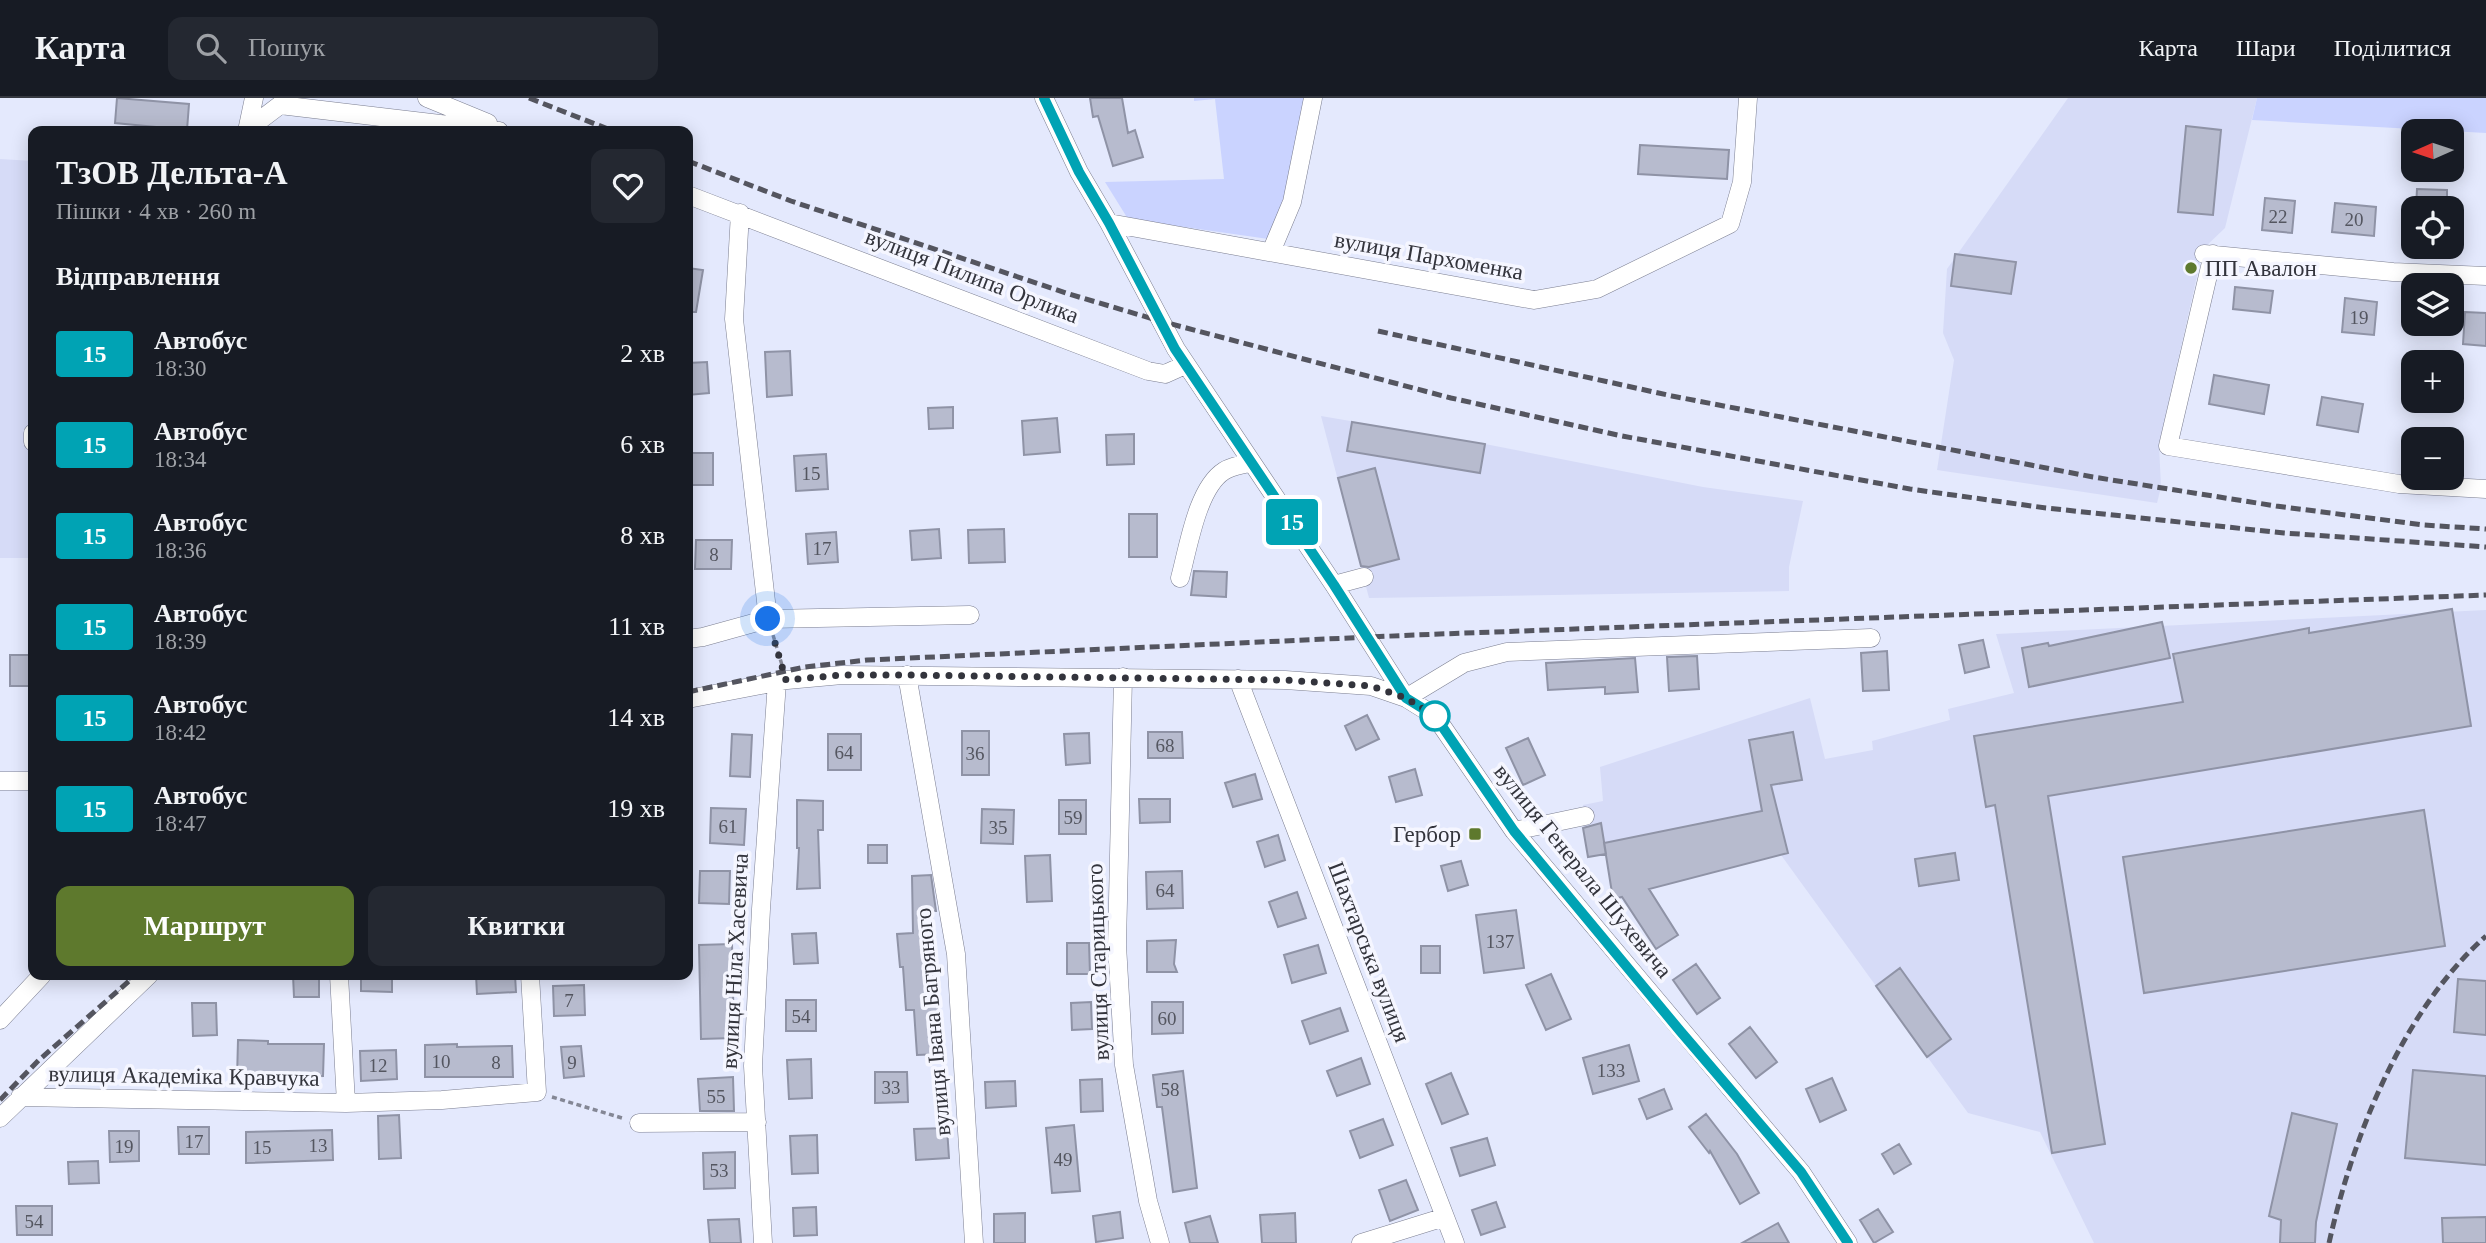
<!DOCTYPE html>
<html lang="uk">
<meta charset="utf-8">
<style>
:root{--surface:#171b24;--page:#242831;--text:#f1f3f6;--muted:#9ea1a6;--line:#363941;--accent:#5e792d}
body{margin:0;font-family:Georgia,serif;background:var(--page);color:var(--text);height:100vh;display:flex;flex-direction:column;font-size:26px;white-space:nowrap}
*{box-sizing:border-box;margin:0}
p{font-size:23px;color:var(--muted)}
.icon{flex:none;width:38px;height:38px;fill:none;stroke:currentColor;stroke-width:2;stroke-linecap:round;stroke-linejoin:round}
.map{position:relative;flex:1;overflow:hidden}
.drawer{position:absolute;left:28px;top:28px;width:665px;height:854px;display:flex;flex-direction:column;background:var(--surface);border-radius:14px;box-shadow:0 4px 18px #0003}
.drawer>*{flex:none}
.badge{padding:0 14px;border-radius:5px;font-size:24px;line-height:46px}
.needle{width:46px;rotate:267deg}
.tools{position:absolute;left:2401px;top:21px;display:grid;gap:14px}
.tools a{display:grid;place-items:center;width:63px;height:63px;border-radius:14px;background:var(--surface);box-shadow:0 4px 18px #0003;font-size:35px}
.you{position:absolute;width:35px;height:35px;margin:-18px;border:5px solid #fff;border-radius:50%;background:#1a73e8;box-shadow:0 0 0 10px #1a73e833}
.map>.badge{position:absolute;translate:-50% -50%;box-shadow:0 0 0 4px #fff}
h2{padding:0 28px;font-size:26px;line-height:63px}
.round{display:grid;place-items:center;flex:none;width:74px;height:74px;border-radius:14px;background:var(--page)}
.summary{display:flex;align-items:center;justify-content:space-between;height:119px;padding:0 28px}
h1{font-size:33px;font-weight:600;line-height:52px}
.button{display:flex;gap:14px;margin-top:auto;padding:14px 28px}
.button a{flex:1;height:80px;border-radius:14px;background:var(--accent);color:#fff;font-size:28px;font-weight:600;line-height:80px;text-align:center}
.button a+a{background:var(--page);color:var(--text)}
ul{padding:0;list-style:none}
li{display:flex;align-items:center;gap:21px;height:91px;padding:0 28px}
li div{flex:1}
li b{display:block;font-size:26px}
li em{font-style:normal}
li .badge{min-width:77px;font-weight:700;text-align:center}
header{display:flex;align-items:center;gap:42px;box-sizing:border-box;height:98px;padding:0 35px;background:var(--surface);border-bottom:2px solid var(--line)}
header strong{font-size:33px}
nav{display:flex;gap:38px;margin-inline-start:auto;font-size:24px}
.search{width:490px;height:63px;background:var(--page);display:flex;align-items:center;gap:18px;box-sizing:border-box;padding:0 24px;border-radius:14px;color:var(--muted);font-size:26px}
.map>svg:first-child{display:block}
.built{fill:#d6dbf7}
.green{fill:#cad3ff}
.building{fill:#b7bbce;stroke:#8f93a6;stroke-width:2}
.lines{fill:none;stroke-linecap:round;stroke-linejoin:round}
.minor-casing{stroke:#7b7e90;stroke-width:19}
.path{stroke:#848795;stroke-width:3.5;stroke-dasharray:5 3.5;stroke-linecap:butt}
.minor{stroke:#fff;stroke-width:18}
.rail{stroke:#54555f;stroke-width:5;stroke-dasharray:10 5;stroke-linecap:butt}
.line-casing{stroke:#fff;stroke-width:16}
.line{stroke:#00a3b4;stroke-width:10}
.walk{stroke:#33343c;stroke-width:7;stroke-dasharray:0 12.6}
.poi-dot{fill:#5e792d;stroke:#f5f6ff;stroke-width:2.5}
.stop-dot{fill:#fff;stroke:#00a3b4;stroke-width:3.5}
.labels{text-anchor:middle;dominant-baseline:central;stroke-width:7;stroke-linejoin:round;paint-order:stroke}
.number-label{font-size:19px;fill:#545660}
.street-label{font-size:23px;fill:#33343c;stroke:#f5f6ff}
.poi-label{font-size:23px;fill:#33343c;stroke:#f5f6ff;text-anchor:start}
</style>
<header>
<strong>Карта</strong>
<div class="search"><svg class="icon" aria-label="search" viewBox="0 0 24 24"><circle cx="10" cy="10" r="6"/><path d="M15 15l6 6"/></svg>Пошук</div>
<nav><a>Карта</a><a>Шари</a><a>Поділитися</a></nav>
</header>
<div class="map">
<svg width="2486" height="1145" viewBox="0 0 2486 1145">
<rect width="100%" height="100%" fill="#e4e9fd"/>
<path class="built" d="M2068 0H2257L2225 130 2203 151 2159 347 2161 389 2157 405 1937 372 1954 262 1943 235 1947 171Z
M0 61 33 63V460H0Z
M1321 318 1485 346 1703 389 1803 403 1789 469V493L1369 500Z
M2486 512V1145H2094L2040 1034 1968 1015 1781 757 1613 801 1606 756 1588 759 1583 728 1586 727 1583 707 1603 703 1600 669 1810 600 1825 661 1873 652 1872 643 1950 622 1948 611 2014 595 1996 536Z"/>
<path class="green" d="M1194 0H1313L1276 142 1128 121 1105 84 1224 81 1215 1 1194 3Z
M2257 0H2486V35L2252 22Z"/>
<path class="building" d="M117 0 189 6 187 32 115 25Z
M1090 0H1122L1128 35 1135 32 1143 59 1113 68 1098 18 1093 19Z
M2186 28 2221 32 2213 117 2178 114Z
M1640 47 1729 52 1727 81 1638 76Z
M2417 91 2447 92V110H2416Z
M2265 100 2295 103 2292 135 2262 132Z
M2335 105 2376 109 2374 138 2332 134Z
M1955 156 2016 164 2011 196 1951 188Z
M688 170 703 172 696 214H688Z
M2235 189 2273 193 2270 215 2233 211Z
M2345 200 2377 204 2374 237 2342 234Z
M2465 214 2486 215V248L2463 246Z
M790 253 792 297 767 299 765 254Z
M707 264 709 295 688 297V265Z
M2214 277 2269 287 2264 316 2209 306Z
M2322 299 2363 306 2358 334 2317 327Z
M953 309V330L929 331 928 310Z
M1057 320 1060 354 1024 357 1022 323Z
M1352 324 1485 346 1480 375 1347 353Z
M1134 336V366L1107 367 1106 337Z
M688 355H713V387H688Z
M826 356 828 391 796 393 794 358Z
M1375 370 1399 461 1369 469 1361 468 1338 380Z
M1129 416H1157V459H1129Z
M939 431 941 460 912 462 910 433Z
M1004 431 1005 464 969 465 968 432Z
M836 434 838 464 808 466 806 436Z
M696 442H732L731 471H695Z
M1194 473 1227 474 1226 499 1191 497Z
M2452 511 2471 628 2048 698 2105 1046 2052 1055 1995 707 1986 709 1974 638 2183 604 2173 556 2309 530V535Z
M2162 524 2170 560 2029 589 2022 550 2048 545 2049 548Z
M1983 542 1989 569 1965 575 1959 547Z
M1887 553 1889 592 1863 593 1861 555Z
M10 557H33V588H10Z
M1697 558 1699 591 1669 593 1667 559Z
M1635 560 1638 594 1605 596V589L1548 592 1546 565Z
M1367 617 1379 641 1356 652 1345 628Z
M962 633H989V677H962Z
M1148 634H1182L1183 660H1148Z
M1793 634 1802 682 1771 687 1788 755 1649 791 1678 837 1656 851 1622 799 1613 801 1604 745 1762 713 1749 642Z
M1089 635 1090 665 1066 667 1064 636Z
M732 636 752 637 750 679 730 678Z
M828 636H861V672H828Z
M1528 640 1545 677 1523 687 1506 650Z
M1415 671 1422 697 1396 704 1389 679Z
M1255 676 1262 701 1233 709 1225 685Z
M1139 701H1170V724L1140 725Z
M797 702 823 703V732H818L820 790 797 791 799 750H797Z
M1059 702H1086V736H1059Z
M711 710 746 711 744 747 710 745Z
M982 711 1014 712 1013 746 981 745Z
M2424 712 2445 848 2144 895 2123 759Z
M1601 725 1606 756 1588 759 1583 730Z
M1278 737 1285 762 1265 769 1257 744Z
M868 747H887V765H868Z
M1955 755 1959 782 1919 788 1915 761Z
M1050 757 1052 803 1027 804 1025 758Z
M1461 763 1468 787 1448 793 1441 768Z
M700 773H730L729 806 699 805Z
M1182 773 1183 810 1147 811 1146 774Z
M931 777 936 813H928L933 881H936L941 956 917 957 914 912H906L903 869H900L897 836 913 835 912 778Z
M1297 794 1306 820 1278 829 1269 804Z
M1516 812 1524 870 1484 875 1476 817Z
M816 835 818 865 794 866 792 836Z
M1176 842 1174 866 1177 874H1147V843Z
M1067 845H1089L1090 876H1067Z
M732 846 734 940 701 941 699 847Z
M1318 847 1326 875 1292 885 1284 857Z
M1421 848H1440V875H1421Z
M1696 866 1720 900 1697 916 1673 882Z
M1900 870 1951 941 1927 959 1876 888Z
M1551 876 1571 921 1546 932 1526 887Z
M293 877H319V899H294Z
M361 877H392V894L361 893Z
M476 877H515L516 894 477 896Z
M2458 881 2486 883V937L2454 934Z
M584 887 585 917 554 918 553 888Z
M786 902H816V933H786Z
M1091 904 1092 931 1072 932 1071 905Z
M1152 904H1183V935L1152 936Z
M192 905H216L217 937 193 938Z
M1340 910 1348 933 1310 946 1302 923Z
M1750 929 1777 964 1756 980 1729 946Z
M238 942 268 943V946H324L323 978 237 981Z
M457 946V949L512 948 513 979H425V947Z
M1629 947 1639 983 1593 996 1583 960Z
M581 948 584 978 564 980 561 949Z
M396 952 397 981 361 983 360 953Z
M1361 960 1370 986 1337 998 1327 973Z
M811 961 812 1000 789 1001 787 962Z
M2413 972 2486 978V1067L2405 1060Z
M1183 973 1197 1090 1173 1094 1162 1009H1157L1153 977Z
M875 974H907L908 1004 875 1005Z
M1451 975 1468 1016 1442 1026 1426 986Z
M733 979 734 1013H700L698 981Z
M1832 980 1846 1012 1820 1024 1806 991Z
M1102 981 1103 1013 1081 1014 1080 982Z
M1015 983 1016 1008 986 1010 985 984Z
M1664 991 1672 1011 1647 1021 1639 1001Z
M2292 1015 2337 1026 2316 1124 2315 1145H2280L2281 1122 2269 1118Z
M1706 1016 1737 1056 1759 1095 1740 1106 1710 1053 1709 1055 1689 1029Z
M399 1017 401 1060 379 1061 378 1018Z
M1383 1021 1393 1047 1360 1060 1350 1033Z
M1074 1027 1080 1093 1052 1095 1046 1030Z
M178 1029H209V1056H179Z
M947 1030 949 1060 916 1062 914 1031Z
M332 1032 333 1062 246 1065V1034Z
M109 1033H139V1063L110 1064Z
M817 1037 818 1075 792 1076 790 1038Z
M1487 1040 1495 1067 1460 1078 1451 1050Z
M1899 1046 1911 1066 1894 1076 1882 1056Z
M735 1054V1090L704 1091 703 1055Z
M98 1063 99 1085 69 1086 68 1064Z
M1406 1082 1418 1112 1390 1123 1379 1092Z
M1496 1104 1505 1129 1481 1137 1472 1112Z
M16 1108H52V1137H17Z
M816 1109 817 1137 794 1138 793 1110Z
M1878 1111 1893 1134 1874 1145 1860 1122Z
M1120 1114 1123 1140 1096 1144 1093 1118Z
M1025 1115V1145H994V1116Z
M1295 1115 1296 1145H1262L1260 1117Z
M1210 1118 1218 1145H1190L1185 1125Z
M2486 1119V1145H2443L2442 1120Z
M739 1121 741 1145H710L708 1122Z
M1778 1125 1789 1145H1742Z"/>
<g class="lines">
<g class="minor-casing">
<path id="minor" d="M427 0 488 25
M1044 0 1079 74 1109 125 1176 251 1334 487 1406 600 1435 618 1514 733 1801 1074 1848 1145
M247 32 280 7 499 33
M247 33 254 0
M688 97 1148 273 1165 276 1185 267
M740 115 734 221 768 521
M1109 125 1534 202 1597 191 1730 126 1742 84 1748 0
M1271 154 1292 104 1313 0
M2204 156 2393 174 2486 178
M2213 156 2168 348 2399 386 2486 391
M33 335V344
M1180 480C1188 451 1197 390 1224 373 1231 368 1243 367 1251 364
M1334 487 1364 479
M688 541 703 539 768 521 970 517
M907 577 956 856 974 1145
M1123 579 1117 847 1124 967 1148 1103 1160 1145
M1238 581 1455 1145
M688 601 787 582 842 577 1285 582 1371 588 1406 600 1464 565 1507 554 1871 540
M0 683H33
M1514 733 1585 718
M339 877 346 1005
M0 922 42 877
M20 999 346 1005 442 1002 537 994 530 877
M0 1020 149 877
M639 1025 757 1024
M763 1145 753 968 761 811 777 584
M1361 1145 1445 1119"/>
</g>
<path class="path" d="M773 537 782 567
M552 999 622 1020"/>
<use href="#minor" class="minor"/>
<path class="rail" d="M529 0 613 33
M688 63 791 103 1069 196 1160 223 1451 300 1622 338 1910 391 2046 410 2284 435 2486 449
M1378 233 1672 298 2093 379 2276 408 2424 427 2486 431
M688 594 805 569 867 562 1414 537 2486 497
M0 1002 39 962 136 877
M2329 1145C2353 1038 2402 913 2486 838"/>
</g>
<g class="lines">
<g class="line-casing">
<path id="line" d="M1044 0 1079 74 1109 125 1175 251 1334 487 1406 600 1435 618 1514 733 1681 934 1801 1074 1848 1145"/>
</g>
<use href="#line" class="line"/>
<path class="walk" d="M768 521 786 582 842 577H907L1285 582 1371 588 1406 600 1435 618"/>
</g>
<g class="poi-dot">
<circle cx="2191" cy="170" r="7"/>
<rect x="1468" y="729" width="14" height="14" rx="3.5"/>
</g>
<circle class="stop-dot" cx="1435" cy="618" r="14"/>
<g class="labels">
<g class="number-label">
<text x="2278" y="118">22</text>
<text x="2354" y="121">20</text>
<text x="2359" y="219">19</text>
<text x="811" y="375">15</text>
<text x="822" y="450">17</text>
<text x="714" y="456">8</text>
<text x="1165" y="647">68</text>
<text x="844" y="654">64</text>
<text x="975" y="655">36</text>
<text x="1073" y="719">59</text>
<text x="728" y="728">61</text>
<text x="998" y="729">35</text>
<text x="1165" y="792">64</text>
<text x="1500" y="843">137</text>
<text x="569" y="902">7</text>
<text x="801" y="918">54</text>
<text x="1167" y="920">60</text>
<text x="441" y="963">10</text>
<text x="496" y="964">8</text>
<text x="572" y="964">9</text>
<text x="378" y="967">12</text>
<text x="1611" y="972">133</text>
<text x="891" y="989">33</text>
<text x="1170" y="991">58</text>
<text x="716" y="998">55</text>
<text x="194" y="1043">17</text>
<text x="318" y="1047">13</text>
<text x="124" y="1048">19</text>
<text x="262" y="1049">15</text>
<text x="1063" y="1061">49</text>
<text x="719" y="1072">53</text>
<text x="34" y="1123">54</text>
</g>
<g class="street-label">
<text transform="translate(1429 158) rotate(10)">вулиця Пархоменка</text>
<text transform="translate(972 178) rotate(21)">вулиця Пилипа Орлика</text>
<text transform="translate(1583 773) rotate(51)">вулиця Генерала Шухевича</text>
<text transform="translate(1369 854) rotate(69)">Шахтарська вулиця</text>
<text transform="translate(735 863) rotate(-87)">вулиця Ніла Хасевича</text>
<text transform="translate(1098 864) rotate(-92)">вулиця Старицького</text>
<text transform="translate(933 924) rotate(-95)">вулиця Івана Багряного</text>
<text transform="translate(184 978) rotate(1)">вулиця Академіка Кравчука</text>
</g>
<g class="poi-label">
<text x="2205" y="170">ПП Авалон</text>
<text x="1461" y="736" text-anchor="end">Гербор</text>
</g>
</g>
</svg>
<div class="tools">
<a><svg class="needle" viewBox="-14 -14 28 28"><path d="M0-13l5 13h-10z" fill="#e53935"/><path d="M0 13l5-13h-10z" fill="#9ea1a6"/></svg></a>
<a><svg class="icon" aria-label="locate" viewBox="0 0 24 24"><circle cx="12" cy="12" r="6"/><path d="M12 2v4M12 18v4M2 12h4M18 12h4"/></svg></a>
<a><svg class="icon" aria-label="layers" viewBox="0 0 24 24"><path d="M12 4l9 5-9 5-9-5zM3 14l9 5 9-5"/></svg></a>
<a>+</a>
<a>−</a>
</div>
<div class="you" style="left:768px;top:521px"></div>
<b class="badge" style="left:1292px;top:424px;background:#00a3b4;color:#fff">15</b>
<section class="drawer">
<div class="summary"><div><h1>ТзОВ Дельта-А</h1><p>Пішки · 4 хв · 260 m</p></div><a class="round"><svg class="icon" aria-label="heart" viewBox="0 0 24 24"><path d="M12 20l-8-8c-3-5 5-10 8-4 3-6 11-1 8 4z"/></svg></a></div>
<h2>Відправлення</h2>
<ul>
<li><span class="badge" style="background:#00a3b4;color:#fff">15</span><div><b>Автобус</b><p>18:30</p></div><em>2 хв</em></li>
<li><span class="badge" style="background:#00a3b4;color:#fff">15</span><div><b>Автобус</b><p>18:34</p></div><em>6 хв</em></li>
<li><span class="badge" style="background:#00a3b4;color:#fff">15</span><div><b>Автобус</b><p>18:36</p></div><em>8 хв</em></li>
<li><span class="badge" style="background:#00a3b4;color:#fff">15</span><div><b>Автобус</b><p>18:39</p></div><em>11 хв</em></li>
<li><span class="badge" style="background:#00a3b4;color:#fff">15</span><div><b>Автобус</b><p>18:42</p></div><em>14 хв</em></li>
<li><span class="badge" style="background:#00a3b4;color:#fff">15</span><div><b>Автобус</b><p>18:47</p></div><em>19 хв</em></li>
</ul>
<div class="button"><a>Маршрут</a><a>Квитки</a></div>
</section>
</div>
